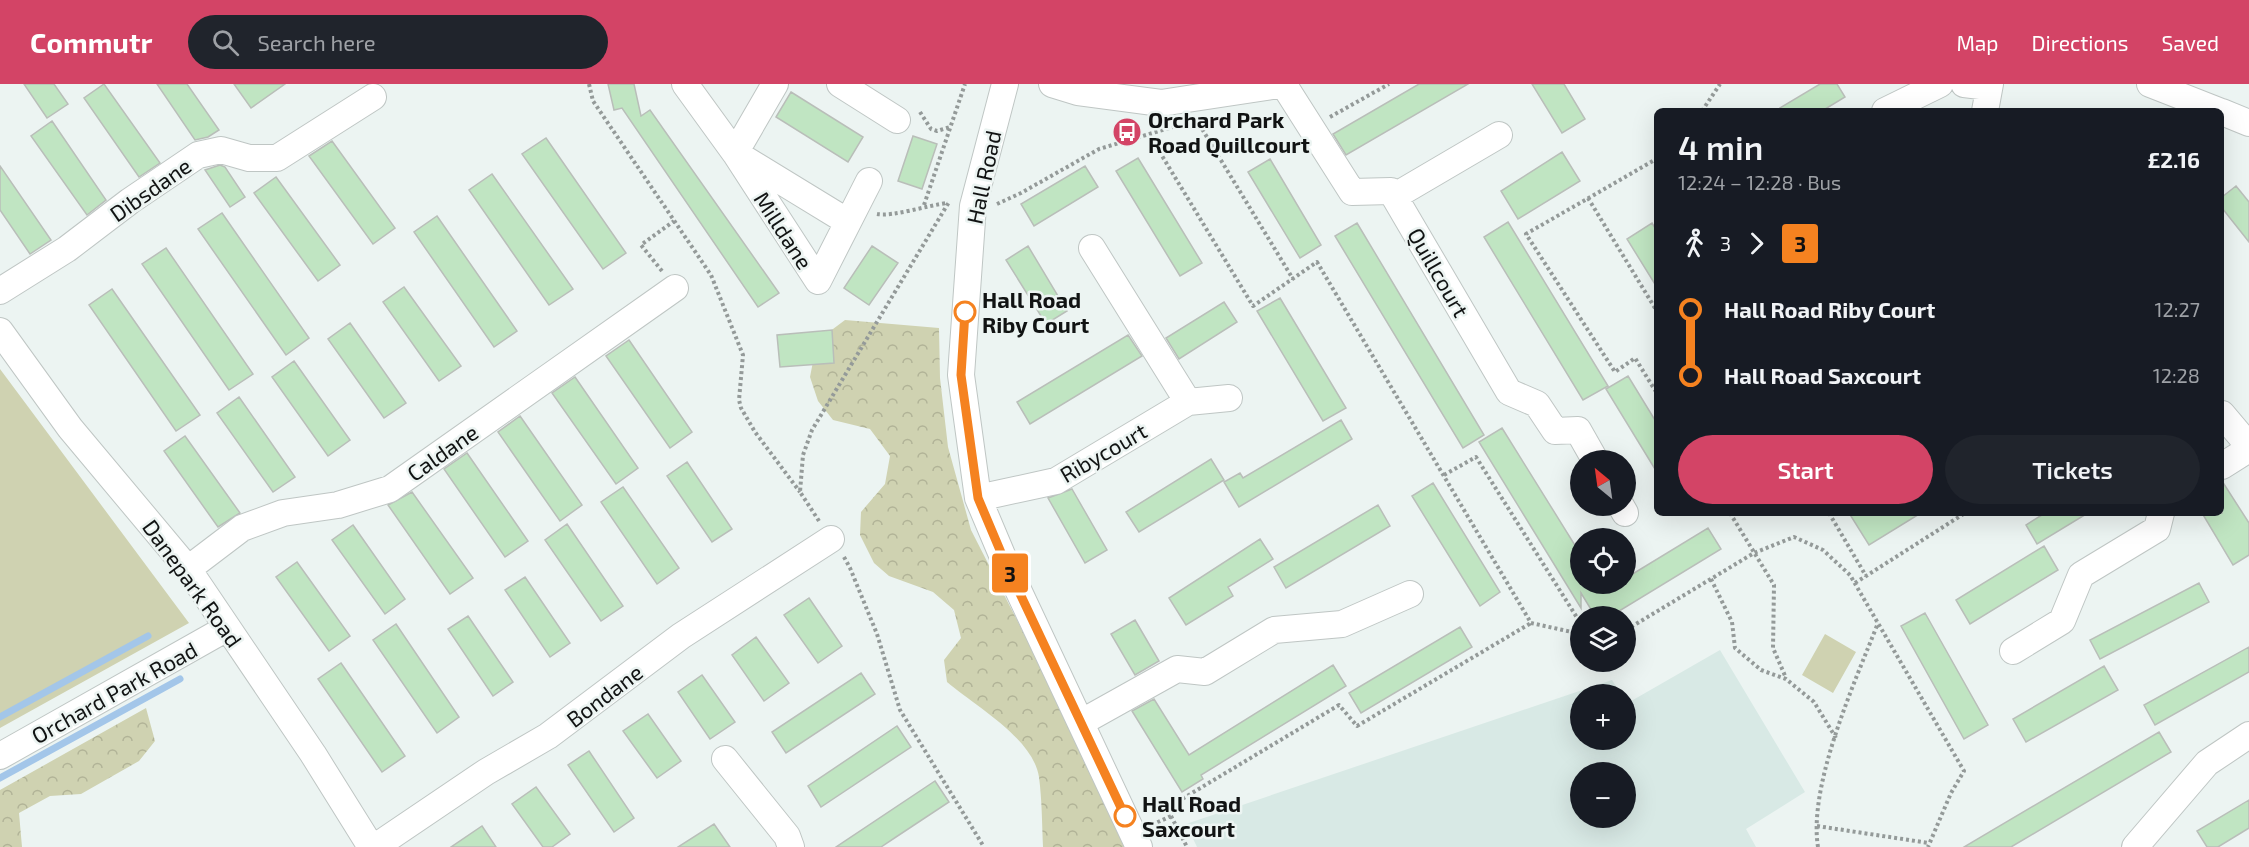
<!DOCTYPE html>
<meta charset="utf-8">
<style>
:root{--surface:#171b24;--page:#20242c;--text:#f1f3f6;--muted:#9ea1a6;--accent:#d34466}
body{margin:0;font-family:"Exo 2",sans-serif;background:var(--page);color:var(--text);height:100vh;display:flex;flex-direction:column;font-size:22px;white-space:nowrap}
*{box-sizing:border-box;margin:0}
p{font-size:20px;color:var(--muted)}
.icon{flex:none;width:33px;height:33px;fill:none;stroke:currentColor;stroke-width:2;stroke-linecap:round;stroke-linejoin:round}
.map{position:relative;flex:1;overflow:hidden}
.details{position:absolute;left:1654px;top:24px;width:570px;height:408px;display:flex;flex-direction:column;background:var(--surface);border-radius:9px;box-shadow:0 6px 24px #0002}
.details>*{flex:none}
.badge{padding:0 12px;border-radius:4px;font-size:21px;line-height:39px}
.needle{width:39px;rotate:331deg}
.tools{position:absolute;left:1570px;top:366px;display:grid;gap:12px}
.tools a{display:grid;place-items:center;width:66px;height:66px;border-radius:50%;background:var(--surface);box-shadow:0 6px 24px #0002;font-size:30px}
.map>.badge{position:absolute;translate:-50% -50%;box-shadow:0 0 0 3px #fff}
.legs{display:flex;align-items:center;gap:9px;height:66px;padding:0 24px;font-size:20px}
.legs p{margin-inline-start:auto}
.headline{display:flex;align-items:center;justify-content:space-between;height:102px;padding:0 24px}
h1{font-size:33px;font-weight:600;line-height:45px}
.button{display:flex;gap:12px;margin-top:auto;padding:12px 24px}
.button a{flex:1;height:69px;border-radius:36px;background:var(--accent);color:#fff;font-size:24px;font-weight:600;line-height:69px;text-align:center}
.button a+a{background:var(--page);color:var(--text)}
ul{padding:0 24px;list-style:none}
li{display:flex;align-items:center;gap:21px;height:66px;font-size:22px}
li i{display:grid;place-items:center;width:9px;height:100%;margin:0 8px;background:currentColor}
li i::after{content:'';width:15px;height:15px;margin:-8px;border:4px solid;border-radius:50%;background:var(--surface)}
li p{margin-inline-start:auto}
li:first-child i{background:linear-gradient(#0000 50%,currentColor 0)}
li:last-child i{background:linear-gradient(currentColor 50%,#0000 0)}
header{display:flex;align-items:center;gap:36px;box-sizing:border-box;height:84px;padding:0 30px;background:var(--accent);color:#fff}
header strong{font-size:28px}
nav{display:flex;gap:33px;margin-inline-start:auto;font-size:21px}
.search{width:420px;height:54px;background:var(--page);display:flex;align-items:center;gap:15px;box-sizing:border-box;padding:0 21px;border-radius:33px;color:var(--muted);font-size:22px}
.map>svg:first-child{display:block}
.built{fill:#d8e9e5;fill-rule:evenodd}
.forest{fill:url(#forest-crowns)}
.park{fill:#cfd2b1}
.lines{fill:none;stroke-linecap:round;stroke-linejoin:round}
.stream{stroke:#a3c6e9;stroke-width:7}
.building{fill:#c0e5c2;stroke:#b9beb9;stroke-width:1.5}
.minor-casing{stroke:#bfc6c4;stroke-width:28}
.path{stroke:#949a99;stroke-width:4;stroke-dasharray:3 3;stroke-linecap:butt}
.minor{stroke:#fff;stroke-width:26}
.line-1-casing{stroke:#fff;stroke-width:14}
.line-1{stroke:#f58220;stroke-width:9}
.stop-1-dot{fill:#fff;stroke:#f58220;stroke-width:3}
.labels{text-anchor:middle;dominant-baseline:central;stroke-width:5;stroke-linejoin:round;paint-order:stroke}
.poi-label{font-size:22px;font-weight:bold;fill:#111313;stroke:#ecf4f2;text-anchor:start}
.street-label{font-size:22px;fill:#111313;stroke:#ecf4f2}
.stop-label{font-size:22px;font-weight:bold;fill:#111313;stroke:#ecf4f2;text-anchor:start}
</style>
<header>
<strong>Commutr</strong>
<div class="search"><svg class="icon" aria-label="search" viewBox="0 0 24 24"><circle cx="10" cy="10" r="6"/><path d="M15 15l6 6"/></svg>Search here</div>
<nav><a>Map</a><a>Directions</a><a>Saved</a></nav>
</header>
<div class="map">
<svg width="2249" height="763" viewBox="0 0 2249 763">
<defs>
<pattern id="forest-crowns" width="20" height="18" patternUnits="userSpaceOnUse" patternTransform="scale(1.5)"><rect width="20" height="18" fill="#cfd2b1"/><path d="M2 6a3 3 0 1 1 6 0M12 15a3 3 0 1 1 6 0" fill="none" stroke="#b1b397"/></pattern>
</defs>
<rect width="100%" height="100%" fill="#ecf4f2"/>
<path class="built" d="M1720 566 1805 708 1746 745 1756 763H1197L1186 740 1612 596 1621 610H1581V656H1626V620ZM1581 688H1626V734H1581Z"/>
<path class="forest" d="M845 236 939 244 940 294 948 363 971 446 1062 624 1124 763H1043C1042 740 1042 716 1039 693 1033 654 975 622 947 598L944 576 961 554 954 526 933 508 889 492 874 479 860 451 861 428 885 400 890 372 870 345 833 336 818 317 810 293 817 257Z
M146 624 155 657 139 677 81 710 50 712 19 729 22 763H0V706Z"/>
<path class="park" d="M0 285 189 539 0 644Z
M1825 550 1856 568 1833 609 1802 591Z"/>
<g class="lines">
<path class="stream" d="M0 633 148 552
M0 694 180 595"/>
</g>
<path class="building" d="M24 0H54L68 20 47 34Z
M104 0 160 79 139 93 84 14Z
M157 0H187L219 46 208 53 195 56Z
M234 0H285L251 24Z
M608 0H634L641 32 650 26 779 209 758 223 622 24 614 26Z
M1419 0H1468L1346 71 1333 50Z
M1532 0H1564L1585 35 1562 49Z
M1820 0H1837L1845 13 1822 27H1775Z
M791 8 863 53 848 78 776 33Z
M52 37 106 116 87 131 31 52Z
M913 52 937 60 922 105 898 97Z
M546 54 626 169 603 185 522 70Z
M332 57 395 144 373 160 309 72Z
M1562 68 1580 97 1518 135 1501 107Z
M1138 74 1202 179 1180 192 1116 87Z
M1270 75 1321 161 1300 174 1248 88Z
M220 81 225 83 245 113 230 123 205 86Z
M0 82 51 156 30 170 0 126Z
M1085 82 1098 103 1034 142 1021 120Z
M492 90 573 205 549 221 469 106Z
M276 93 340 181 318 197 254 109Z
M2236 102 2249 118V158L2222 124V113Z
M222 129 309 254 286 271 198 145Z
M437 132 517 247 494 263 414 148Z
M1508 138 1608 302 1583 316 1484 153Z
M1357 139 1484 351 1463 364 1335 152Z
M1652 139 1658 149V205L1627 155Z
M872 162 898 179 869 221 844 204Z
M1028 162 1067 227 1046 240 1006 176Z
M166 164 253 290 229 306 142 180Z
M404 203 461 282 439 297 383 218Z
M112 205 200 331 176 347 89 221Z
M1280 214 1346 324 1323 337 1257 227Z
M1224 218 1237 238 1179 275 1166 254Z
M350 239 406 319 384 334 328 255Z
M832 246 834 279 780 283 777 251Z
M1128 251 1142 272 1030 340 1017 318Z
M629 256 692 348 670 364 606 272Z
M294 277 350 356 328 372 272 293Z
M1628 292 1658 341V390L1606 305Z
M575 293 638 384 616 400 552 309Z
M239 313 295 393 273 408 217 329Z
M520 332 582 421 560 437 498 348Z
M1341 336 1352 355 1239 423 1224 398 1240 389 1243 394Z
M1502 344 1581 471V500H1626V494L1708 444 1721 465 1611 532H1595L1581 509V524L1479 358Z
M185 352 240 429 218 443 164 367Z
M467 369 528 457 505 473 444 385Z
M1211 375 1224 396 1139 448 1126 428Z
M687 378 732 445 712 458 667 392Z
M2222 397 2249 439V471L2233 481 2202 429H2222Z
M1433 399 1500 508 1480 522 1412 412Z
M623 403 679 484 657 500 601 418Z
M1072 405 1107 466 1085 479 1048 414Z
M412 408 473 494 450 510 388 421Z
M1378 421 1390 442 1286 504 1274 483Z
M1849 429H1921L1869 461Z
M2045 429H2088L2037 460 2026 441Z
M567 440 623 522 601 537 545 456Z
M353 441 405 515 385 530 332 456Z
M1260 455 1273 475 1228 503 1233 512 1186 541 1169 514Z
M2044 462 2058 486 1970 540 1956 516Z
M297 478 350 552 329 567 276 493Z
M525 493 570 559 550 573 505 506Z
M2199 499 2209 518 2100 575 2090 556Z
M809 514 842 562 818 579 784 531Z
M1925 529 1988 641 1964 655 1901 542Z
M468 532 513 598 493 612 448 545Z
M1135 536 1159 577 1135 591 1111 550Z
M396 540 459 633 437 649 373 556Z
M1460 543 1472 563 1361 629 1349 609Z
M756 553 789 599 764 617 732 571Z
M2249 563V588L2155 641 2144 621Z
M341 579 405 672 382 688 318 595Z
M1333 581 1346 602 1201 691 1203 695 1182 708 1132 627 1154 615 1189 671Z
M2104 582 2118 606 2026 658 2013 635Z
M861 589 875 610 786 669 772 648Z
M702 591 735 638 710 655 678 608Z
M648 630 681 677 657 694 623 647Z
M897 642 911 663 821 723 808 702Z
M2159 648 2171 668 2011 763H1964Z
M589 667 634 734 614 748 568 681Z
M935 697 949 718 896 753 881 763H836Z
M536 703 570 750 552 763H543L512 720Z
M2249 716V744L2218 763H2207L2197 747Z
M714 740 730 763H678Z
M482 742 496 763H451Z"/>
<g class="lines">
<g class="minor-casing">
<path id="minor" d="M685 0 735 69 775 0
M840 0 897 36
M1005 0 973 122 961 291 978 414 1005 478 1139 763
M1052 0 1078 8 1161 19 1286 0
M1964 0 1989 3
M2150 0 2219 27
M1284 1 1352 108 1391 107 1509 308 1537 320 1555 347 1578 346 1595 376
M1885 27 1940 0
M1985 27 1990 0
M2222 28 2249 39
M735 69 818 197 869 97
M740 72 848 138
M1395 112 1499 51
M1092 164 1188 318
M0 207 67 165 130 117 198 71 221 66 249 74H277L373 13
M0 247 70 344 188 485 313 670 371 763
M2222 330 2249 362
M2222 382 2249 365
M978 414 1056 397 1188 318 1229 314
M1621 422 1625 429
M188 485 242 444 283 429 338 421 390 405 675 204
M2013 567 2062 537 2081 491 2157 445 2161 429
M1082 638 1177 585 1205 588 1274 546 1342 540 1410 510
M0 672 227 544
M725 675 787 752 791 763
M375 763 486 688 548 652 681 552 831 455
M2135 763 2207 679 2249 651"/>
</g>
<path class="path" d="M589 0 593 17 711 191 743 271 739 316 741 324 755 348 800 408
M1702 27 1720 0
M920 28 931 45 937 47 950 43
M1330 33 1389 0
M1196 35 1293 195
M1150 52 1253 222 1317 178 1531 539 1581 550
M1658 74 1526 150 1615 288 1635 274 1658 311
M1588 114 1658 229
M997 120 1021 109 1099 65 1176 42
M924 121 965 0
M877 130C893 133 928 121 948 119
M662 187 641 161 674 137
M1444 391 1476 373 1581 540
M1730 429 1774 501 1773 564 1786 594
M1829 429 1866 492
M819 437 800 408 803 371 812 346 949 118
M844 473 850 484 877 550 900 626 984 763
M1711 495 1732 538 1735 564 1761 586 1786 595 1814 618 1836 654
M1855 499 1965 429
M1626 546 1754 469 1794 453 1823 466 1850 491 1964 687 1951 709 1928 763
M1171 732 1187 763
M1152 741 1171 732 1167 724 1339 621 1357 642 1531 539
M1817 742 1929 759
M1818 763C1808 701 1855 598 1878 539"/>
<use href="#minor" class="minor"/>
</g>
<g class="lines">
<g class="line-1-casing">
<path id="line-1" d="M965 228 961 291 978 414 1005 478 1125 732"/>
</g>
<use href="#line-1" class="line-1"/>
</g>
<defs>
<g id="bus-disc" transform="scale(1.5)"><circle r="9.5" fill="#d34466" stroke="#ecf4f2"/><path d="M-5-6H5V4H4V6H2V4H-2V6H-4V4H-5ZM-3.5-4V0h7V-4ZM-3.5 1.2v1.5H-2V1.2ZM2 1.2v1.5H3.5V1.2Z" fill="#fff"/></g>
</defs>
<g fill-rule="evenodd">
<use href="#bus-disc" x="1127" y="48"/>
</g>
<g class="stop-1-dot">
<circle cx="965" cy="228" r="10"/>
<circle cx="1125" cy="732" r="10"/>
</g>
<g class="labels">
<g class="poi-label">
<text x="1148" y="35">Orchard Park<tspan x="1148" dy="25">Road Quillcourt</tspan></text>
</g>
<g class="street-label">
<text transform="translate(983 93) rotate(-78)">Hall Road</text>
<text transform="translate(150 105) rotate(-35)">Dibsdane</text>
<text transform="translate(784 146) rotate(57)">Milldane</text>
<text transform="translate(1439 188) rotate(60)">Quillcourt</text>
<text transform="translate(442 368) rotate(-35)">Caldane</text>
<text transform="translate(1103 368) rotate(-30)">Ribycourt</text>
<text transform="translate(193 499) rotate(54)">Danepark Road</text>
<text transform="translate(114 608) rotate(-29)">Orchard Park Road</text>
<text transform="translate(604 611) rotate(-37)">Bondane</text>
</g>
<g class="stop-label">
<text x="982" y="215">Hall Road<tspan x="982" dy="25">Riby Court</tspan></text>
<text x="1142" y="719">Hall Road<tspan x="1142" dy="25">Saxcourt</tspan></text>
</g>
</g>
</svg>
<div class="tools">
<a><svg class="needle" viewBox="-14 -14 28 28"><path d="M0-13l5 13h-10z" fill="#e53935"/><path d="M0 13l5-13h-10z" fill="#9ea1a6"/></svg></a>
<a><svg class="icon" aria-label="locate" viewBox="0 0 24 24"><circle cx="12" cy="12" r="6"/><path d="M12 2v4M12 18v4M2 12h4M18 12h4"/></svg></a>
<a><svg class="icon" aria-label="layers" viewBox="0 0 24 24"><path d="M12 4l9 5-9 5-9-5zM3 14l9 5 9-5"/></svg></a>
<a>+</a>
<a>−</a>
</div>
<b class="badge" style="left:1010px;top:489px;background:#f58220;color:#111">3</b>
<section class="details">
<div class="headline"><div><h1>4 min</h1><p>12:24 – 12:28 · Bus</p></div><b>£2.16</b></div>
<div class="legs"><svg class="icon" aria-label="walk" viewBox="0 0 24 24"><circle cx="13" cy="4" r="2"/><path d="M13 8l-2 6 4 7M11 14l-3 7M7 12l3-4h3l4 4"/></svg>3<svg class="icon" aria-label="forward" viewBox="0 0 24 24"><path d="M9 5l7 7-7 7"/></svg><b class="badge" style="background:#f58220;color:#111">3</b></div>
<ul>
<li><i style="color:#f58220"></i><b>Hall Road Riby Court</b><p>12:27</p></li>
<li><i style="color:#f58220"></i><b>Hall Road Saxcourt</b><p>12:28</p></li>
</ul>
<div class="button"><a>Start</a><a>Tickets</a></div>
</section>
</div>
